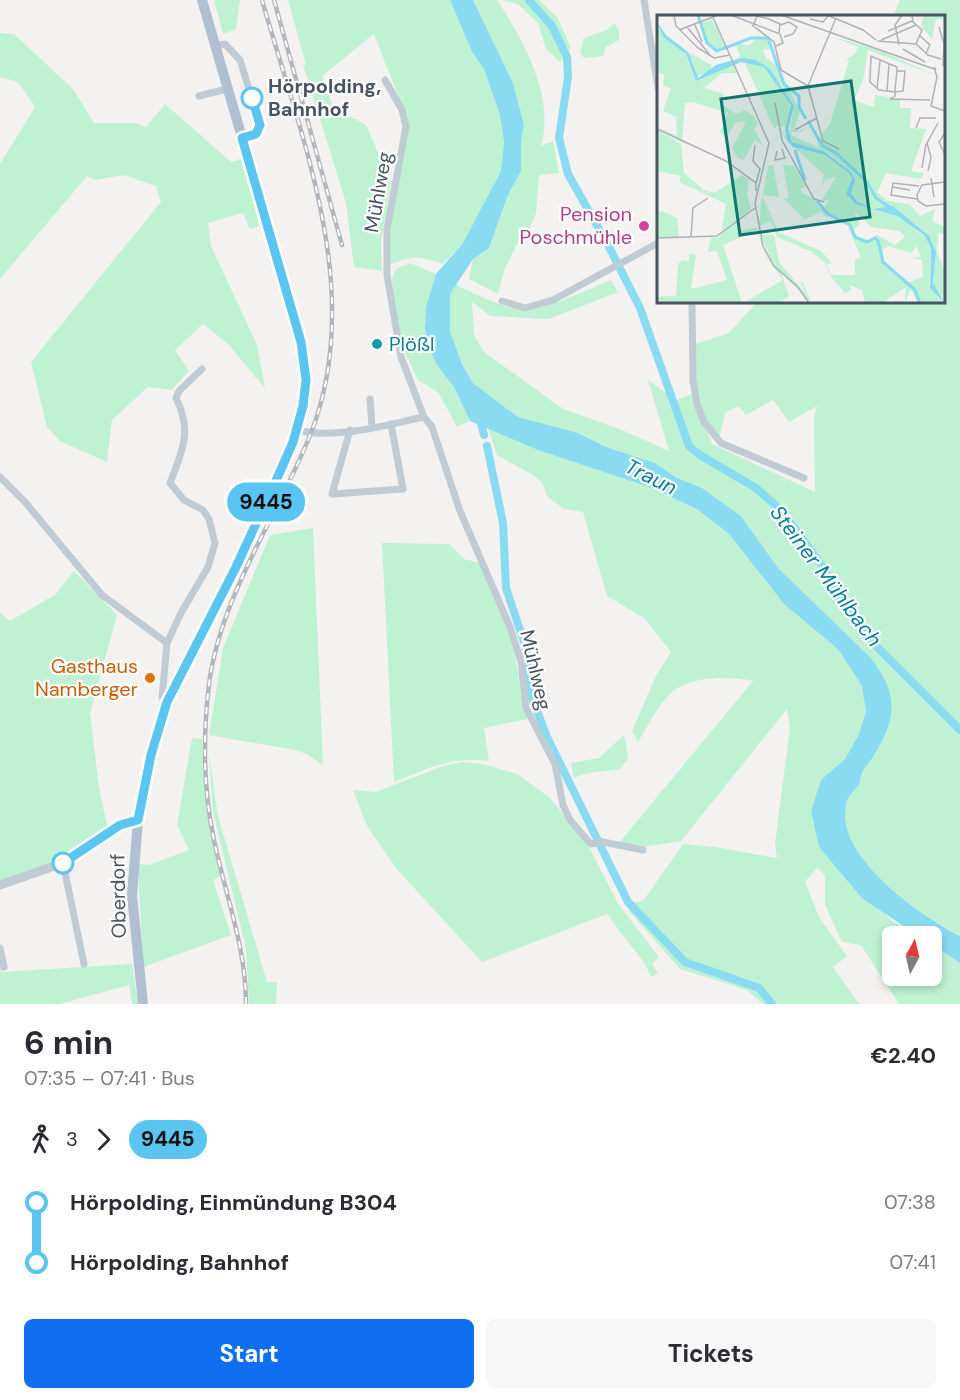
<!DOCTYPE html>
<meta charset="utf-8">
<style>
:root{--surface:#fff;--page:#f7f7f7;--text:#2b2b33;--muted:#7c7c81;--accent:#0f6ff0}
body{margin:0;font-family:"DM Sans",sans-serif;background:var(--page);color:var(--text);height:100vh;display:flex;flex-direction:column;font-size:22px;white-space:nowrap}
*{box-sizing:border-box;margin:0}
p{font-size:20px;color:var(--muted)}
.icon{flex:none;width:33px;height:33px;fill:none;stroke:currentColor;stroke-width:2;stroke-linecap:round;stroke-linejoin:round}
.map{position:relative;height:1004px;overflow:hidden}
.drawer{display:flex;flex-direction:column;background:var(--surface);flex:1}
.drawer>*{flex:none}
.badge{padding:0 12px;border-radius:20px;font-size:21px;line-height:39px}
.needle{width:39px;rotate:8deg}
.controls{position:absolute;left:882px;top:926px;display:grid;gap:12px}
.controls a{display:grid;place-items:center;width:60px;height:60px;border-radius:9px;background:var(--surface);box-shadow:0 3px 9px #0003;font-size:30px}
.map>.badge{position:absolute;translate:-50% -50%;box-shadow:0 0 0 3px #fff}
.legs{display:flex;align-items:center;gap:9px;height:66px;padding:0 24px;font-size:20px}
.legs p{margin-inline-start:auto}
.head{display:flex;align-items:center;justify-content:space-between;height:102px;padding:0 24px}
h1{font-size:33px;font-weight:700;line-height:45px}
.cta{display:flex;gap:12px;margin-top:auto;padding:12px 24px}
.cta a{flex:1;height:69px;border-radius:9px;background:var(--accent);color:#fff;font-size:24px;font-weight:700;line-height:69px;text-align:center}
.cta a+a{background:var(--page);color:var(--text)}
ul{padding:0 24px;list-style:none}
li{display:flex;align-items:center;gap:21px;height:60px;font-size:22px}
li i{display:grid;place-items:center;width:9px;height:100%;margin:0 8px;background:currentColor}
li i::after{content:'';width:15px;height:15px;margin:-8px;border:4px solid;border-radius:50%;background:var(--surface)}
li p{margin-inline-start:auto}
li:first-child i{background:linear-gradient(#0000 50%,currentColor 0)}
li:last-child i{background:linear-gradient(currentColor 50%,#0000 0)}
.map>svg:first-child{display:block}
.green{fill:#bef2d3}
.water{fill:#89dbf2}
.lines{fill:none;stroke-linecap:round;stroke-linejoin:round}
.canal{stroke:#89dbf2;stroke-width:8}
.minor{stroke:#c1cbd3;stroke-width:7}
.tertiary{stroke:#c1cbd3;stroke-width:9}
.primary{stroke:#b0c0d1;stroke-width:10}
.rail-casing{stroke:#b3b6bc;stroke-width:4.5}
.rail{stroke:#fff;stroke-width:2;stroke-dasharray:7;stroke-linecap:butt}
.line-1-casing{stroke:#fff;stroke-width:14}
.line-1{stroke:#5bc5f2;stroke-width:9}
.stop-1-dot{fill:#fff;stroke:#5bc5f2;stroke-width:3}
.hotel-dot{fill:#d1479c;stroke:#fff;stroke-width:2}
.culture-dot{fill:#0f9aa8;stroke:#fff;stroke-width:2}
.food-dot{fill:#e8710a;stroke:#fff;stroke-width:2}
.labels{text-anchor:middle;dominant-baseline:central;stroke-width:4.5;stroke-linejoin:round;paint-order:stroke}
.stop-label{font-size:20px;font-weight:bold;fill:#485460;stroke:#fff;text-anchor:start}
.street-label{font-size:20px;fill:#485460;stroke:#fff}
.hotel-label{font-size:20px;fill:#b23c85;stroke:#fff;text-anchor:end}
.culture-label{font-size:20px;fill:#0d838f;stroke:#fff;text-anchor:start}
.food-label{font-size:20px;fill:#c56008;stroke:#fff;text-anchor:end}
.water-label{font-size:21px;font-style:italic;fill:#067d9e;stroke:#fff}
.inset-river{fill:none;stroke:#89dbf2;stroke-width:3}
.inset-road{fill:none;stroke:#afb2b7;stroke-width:1.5}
.view{fill:#0f766e;fill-opacity:0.15;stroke:#0f766e;stroke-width:3}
.inset-edge{fill:none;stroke:#485460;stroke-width:3}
</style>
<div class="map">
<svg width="960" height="1004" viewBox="0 0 960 1004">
<rect width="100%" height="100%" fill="#f4f1f1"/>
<path class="green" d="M214 0H240L236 29 223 34Z
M288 0H450L472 52 484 69 500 115 504 142 501 171 463 243 443 264C420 256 412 255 389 265L387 240 408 121 374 34 322 76 333 107 366 125 391 183 381 241 382 271 354 267 346 203 303 64 306 65Z
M473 0H497C524 42 555 95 541 146L553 141 559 173 539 175 536 213 528 232 519 241 505 268 498 294 469 279 473 259 489 248 508 195 521 171V140L524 125 513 83Z
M503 0H539L557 17 571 48 560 62 546 49 538 23 519 5Z
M900 0H960V936C921 914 834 859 846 805 848 795 853 793 858 786 861 783 860 777 862 773 865 767 871 761 875 754 897 716 899 695 871 658L778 568 741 516 702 488 677 478 655 463 606 447 578 433 518 417 473 383 454 348 450 332 448 313 450 294 455 284C472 293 502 307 521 310 539 312 592 288 611 280L618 292 549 319 490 316 472 302 474 335 484 352 563 409 617 428 669 451 648 380 676 400 692 394 712 444 815 492 814 418 817 406 789 422 773 400 746 415 739 406 725 413 719 439C695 407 695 382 695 344L729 333 757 302H944V16H893Z
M614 23 619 29V40L606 47 603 56 584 58 580 52 584 38 607 30Z
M0 33 14 34 73 89 94 123H136L146 127 165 104 231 162 243 159 259 226 250 229 243 213 208 223 211 246 257 345 265 388 227 343 203 324 175 350 189 371 172 390 148 387 112 420 107 462 60 441 47 427 31 362 161 202 156 186 124 175 95 180 87 176 0 279V164L35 107 18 82 0 77Z
M410 263 436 274 426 307 437 365 454 387 470 421 457 427 438 392 418 380 403 348 395 311 392 278 396 269Z
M488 428 538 450 649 487 697 509 729 534 785 605 838 649 863 686 866 711 859 734 845 759 821 780 811 811 819 847 891 920 918 936H892V975H932V944L960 963V1004H899L861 945 842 942 825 905V875L817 868 805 882 820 919 847 956 833 967 859 1004H763L747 990 680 969 629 911 635 902 643 901 683 844 715 847 777 858 775 843 790 728 787 709 681 841 643 847 619 843 753 681C729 676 688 675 669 695 656 708 647 727 638 742L632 731 656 676 671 652 644 618 607 596 583 512 564 509 547 496 542 482 533 475 497 455Z
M313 528 323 765 307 754 295 750 209 735 223 648 270 535Z
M382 543 449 544 464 559 480 563C490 589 504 615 511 641 519 667 519 693 527 719L484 728 489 761C450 757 430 767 394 782Z
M74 571 117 615 90 713 99 788 108 829 59 862 0 881V613L10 621 55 595Z
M624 735 628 758 620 769C603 772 589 771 574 778L571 763 599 758Z
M192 738 202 739C203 787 208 830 221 876L213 880 231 935 143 967 138 864 149 865 189 850 177 825Z
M209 753 218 816 267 982H277L276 1004H249L246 948 213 812Z
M463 762 483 764 517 774 550 798 588 845 619 905 659 957 652 964 658 973 651 977 645 964 607 914 482 962 395 867 367 826 353 790 376 792 443 766Z
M132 964 138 1004H132L129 985 59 1004H0V966L2 972Z"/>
<path class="water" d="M450 0H473L513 83 524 125 521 140V171L508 195 489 248 473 259 450 294V332L462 364 473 383 518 417 578 433 606 447 655 463 677 478 702 488 741 516 778 568 871 658C899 695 897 716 875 754 871 761 865 766 862 773 860 777 861 783 858 786 853 793 848 795 846 805 835 857 920 915 960 936V963L932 944V936H918L862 898 819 847 811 811 821 780 845 759 859 734 866 711 862 686 838 649 785 605 729 534 697 509 649 487 538 450 470 421 454 387 437 365 429 347 425 329 426 307 436 274 463 243 501 171 504 142 500 115 484 69 472 52Z"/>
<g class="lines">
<path class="canal" d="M529 0 552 26 567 57 568 77 559 138 568 174 599 229
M603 235 640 308 689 446 700 455 756 488 782 511 823 567 847 610 877 647 960 730
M479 416 484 435
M487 446 503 523 506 588 525 645 532 698 547 737 628 902 685 962 759 988 772 1004"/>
<path class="minor" d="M644 0 658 88
M215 46 225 44 240 60 260 125 256 134 242 138
M385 80 402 110 406 127 387 229V275L401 357 424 417 432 427 460 511 510 627 521 662 526 708 555 764 563 805 570 820 591 844 603 842 643 850
M199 96 227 89
M502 301 525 308 553 300 658 243
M692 302 693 381 697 404 704 422 721 443 804 478
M370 399 372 427
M297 430C336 440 385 425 424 417
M350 430 332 494 403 489 391 424
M0 477 25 502 102 595 167 643 162 698 167 702
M167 643 181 613 208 567 215 543 209 519 203 510 184 500 170 483C182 451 193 432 176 398L179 391 202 369
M63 863 84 964
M0 948 4 967"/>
<path class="tertiary" d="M0 885 63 863 120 825 138 820"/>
<path class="primary" d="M143 1004 132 895 138 820 151 755 160 722 177 679 236 567 289 451 303 406 306 380 296 323 202 0"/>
<g class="rail-casing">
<path id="rail" d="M274 0 342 245
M246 1004C246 945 224 892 213 835 203 785 203 735 209 684 221 594 278 516 311 433 366 291 301 138 262 0"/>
</g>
<use href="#rail" class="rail"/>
</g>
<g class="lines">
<g class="line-1-casing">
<path id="line-1" d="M63 863 120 825 138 820 151 755 167 702 236 567 279 474 293 442 303 406 306 380 301 342 242 138 256 134 260 125 252 98"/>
</g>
<use href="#line-1" class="line-1"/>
</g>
<g class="stop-1-dot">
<circle cx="252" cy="98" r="10"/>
<circle cx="63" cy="863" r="10"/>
</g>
<circle class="hotel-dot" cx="644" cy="226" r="6"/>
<circle class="culture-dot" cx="377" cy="344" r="6"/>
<circle class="food-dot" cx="150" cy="678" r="6"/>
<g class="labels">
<g class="stop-label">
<text x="268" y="86">Hörpolding,<tspan x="268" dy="23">Bahnhof</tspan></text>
</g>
<g class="street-label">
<text transform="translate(378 192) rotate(-80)">Mühlweg</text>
<text transform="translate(536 670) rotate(77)">Mühlweg</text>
<text transform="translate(118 896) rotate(-91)">Oberdorf</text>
</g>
<g class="hotel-label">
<text x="632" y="214">Pension<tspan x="632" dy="23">Poschmühle</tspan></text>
</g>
<g class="culture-label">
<text x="389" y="344">Plößl</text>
</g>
<g class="food-label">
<text x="138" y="666">Gasthaus<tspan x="138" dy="23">Namberger</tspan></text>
</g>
<g class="water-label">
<text transform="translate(651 477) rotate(26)">Traun</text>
<text transform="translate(826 576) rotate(53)">Steiner Mühlbach</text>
</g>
</g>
<g transform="translate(657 15)">
<rect width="288" height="288" fill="#f4f1f1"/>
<path d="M267 0H288V4H279L275 24 264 11ZM55 4 68 31 63 36 50 27 44 8ZM0 13 27 36 39 66 76 49 80 58H65L47 73 67 79 64 89 79 99 88 95 98 102 101 109 97 114 107 132 98 124 87 145 81 143 75 133 89 107H79L69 123 63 117 71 98 36 87 28 88 25 127 0 112 20 121 19 102 6 96 14 73 6 71 7 60 0 57ZM176 22 220 34 280 61 211 35 206 65 197 85 217 92 218 80 243 84V93H254L253 113 269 114 254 156 267 158 264 164 229 158 220 177 231 186 252 189 263 201 278 194 275 206 288 212V219L281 218 280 236 288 257V285L276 270 279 237 268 217 237 193 217 194 201 187 194 178 196 159 174 140 142 131 132 123 131 114 141 116 152 111 144 117H134L135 121 162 132 159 123 165 124V118L173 109 192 45H188L198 39 201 32ZM101 23 110 24 113 34 106 35 109 43 122 52 128 68 142 80 132 75 143 97 137 115 133 113 137 91 124 70 104 48 84 43 80 33 79 28 92 30ZM31 37 54 50V55L39 62ZM87 46 107 52 131 84 135 98 129 112H124L134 133 121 110 117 114ZM0 115 24 129 27 158 47 175 58 178 85 160 92 165 90 179 94 194 64 218 69 189 22 167 24 161 0 156ZM138 133 168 140 190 156 195 164 191 183 198 189 240 201 267 221 274 233 272 269 286 288H261L254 274 248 287 249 272 225 288H208L205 275 193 270 194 275 188 278 174 262 167 247 155 237 120 222 108 190 113 206 102 212 105 180 121 217 164 236 175 248 169 249 174 260H198V244L204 243 190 209 169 198 171 204 164 196 148 205 127 184 132 183 126 150 137 151 149 171 143 174 145 178 154 182 166 196 172 185 164 186 179 162 168 165 164 172 167 160ZM196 196 215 212 243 216 248 222 238 230 220 220 209 226 201 222 197 215 203 208ZM231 231 254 238 259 231 264 242 254 243 265 245 266 262 252 267 242 261 227 246 226 235ZM116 150 122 182 106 180 111 151ZM5 196 20 203 22 222 0 223V197ZM79 206 83 216 100 212 109 240 125 260 132 281 121 288H86L126 265 109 242 100 215 66 230 85 288H0V283L6 281H19L21 250 25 245 32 247V239L39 240 34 274 70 265 60 236 51 237 54 223H61ZM104 220H117L122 247 150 280 143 267 146 268 154 288 117 251Z" fill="#bef2d3" fill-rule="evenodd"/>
<path d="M0 7 9 20 31 37 41 63 59 50 84 43 99 45 113 54 137 91 131 115 135 127 168 137 194 157 198 165 194 178 201 187 217 194 236 191 272 221 279 237 276 268 288 288 273 273 274 233 267 220 240 201 198 189 189 179 195 164 192 158 168 140 136 132 130 125 128 115 134 90 107 52 84 47 39 66 29 39 6 22Z" fill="#89dbf2"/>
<path class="inset-river" d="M41 0 50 28 60 36 94 23H111L127 69 142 81V92L149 104M151 106 166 131 179 138 209 166 219 183 235 194M138 135 148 165M160 186 171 199 193 210 198 222 210 227 218 223 221 226 226 247 258 275 263 288"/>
<path class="inset-road" d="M17 0 19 11 41 33 57 43 73 40M55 0 112 128 98 188 106 231 117 251 141 272 152 288M74 0 123 19 126 28 119 31M124 0 277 54M170 0 206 15 219 25M255 0 256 7 265 15 259 29M179 3 151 71 166 126 182 134M153 4 166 7 171 1M38 10 45 27M95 10 117 27 124 55 151 71M123 10 132 7 140 12 136 19 127 22M96 11 100 1 112 4 123 9 122 18M30 12 53 40M282 12 287 29 286 51M22 15 61 0M231 16 255 6M262 20 273 30 269 38M224 25 259 10M220 26 259 29 271 40 284 44M242 30 238 10 245 0M246 34 268 47M279 55 277 52 280 62 274 91 288 96M220 73 223 46M230 76 232 49M237 82 233 84 273 85M238 82V74L240 56V52L214 41 213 67 222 75 238 77 246 76 248 56H240M118 88 125 125 157 184 167 187M259 113 263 103H279M0 114 69 146 99 168V176M138 115 160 103M288 118 282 127 288 140M98 130 96 146 103 154 99 168M120 136 118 145 128 143 125 134M265 153 269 129M271 156 274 142 270 128 281 108M274 163 277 182M288 167 265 170 260 180 261 186 269 191 288 189M235 172 253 175M260 184 234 180 236 168 262 171M34 222 36 193 51 183M0 223 60 221 98 193"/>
<path class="view" d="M194 66 213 202 83 220 64 84Z"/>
<rect width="288" height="288" class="inset-edge"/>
</g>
</svg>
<div class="controls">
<a><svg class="needle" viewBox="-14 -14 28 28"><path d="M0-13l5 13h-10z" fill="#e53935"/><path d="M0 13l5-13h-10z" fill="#7c7c81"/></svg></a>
</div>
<b class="badge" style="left:266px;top:502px;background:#5bc5f2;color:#111">9445</b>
</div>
<section class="drawer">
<div class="head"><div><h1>6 min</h1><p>07:35 – 07:41 · Bus</p></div><b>€2.40</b></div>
<div class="legs"><svg class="icon" aria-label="walk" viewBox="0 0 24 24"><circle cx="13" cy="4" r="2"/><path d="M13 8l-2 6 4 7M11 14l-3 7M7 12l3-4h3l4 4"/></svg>3<svg class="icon" aria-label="forward" viewBox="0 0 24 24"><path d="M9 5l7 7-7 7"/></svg><b class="badge" style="background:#5bc5f2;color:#111">9445</b></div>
<ul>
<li><i style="color:#5bc5f2"></i><b>Hörpolding, Einmündung B304</b><p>07:38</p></li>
<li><i style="color:#5bc5f2"></i><b>Hörpolding, Bahnhof</b><p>07:41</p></li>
</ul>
<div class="cta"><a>Start</a><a>Tickets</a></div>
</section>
